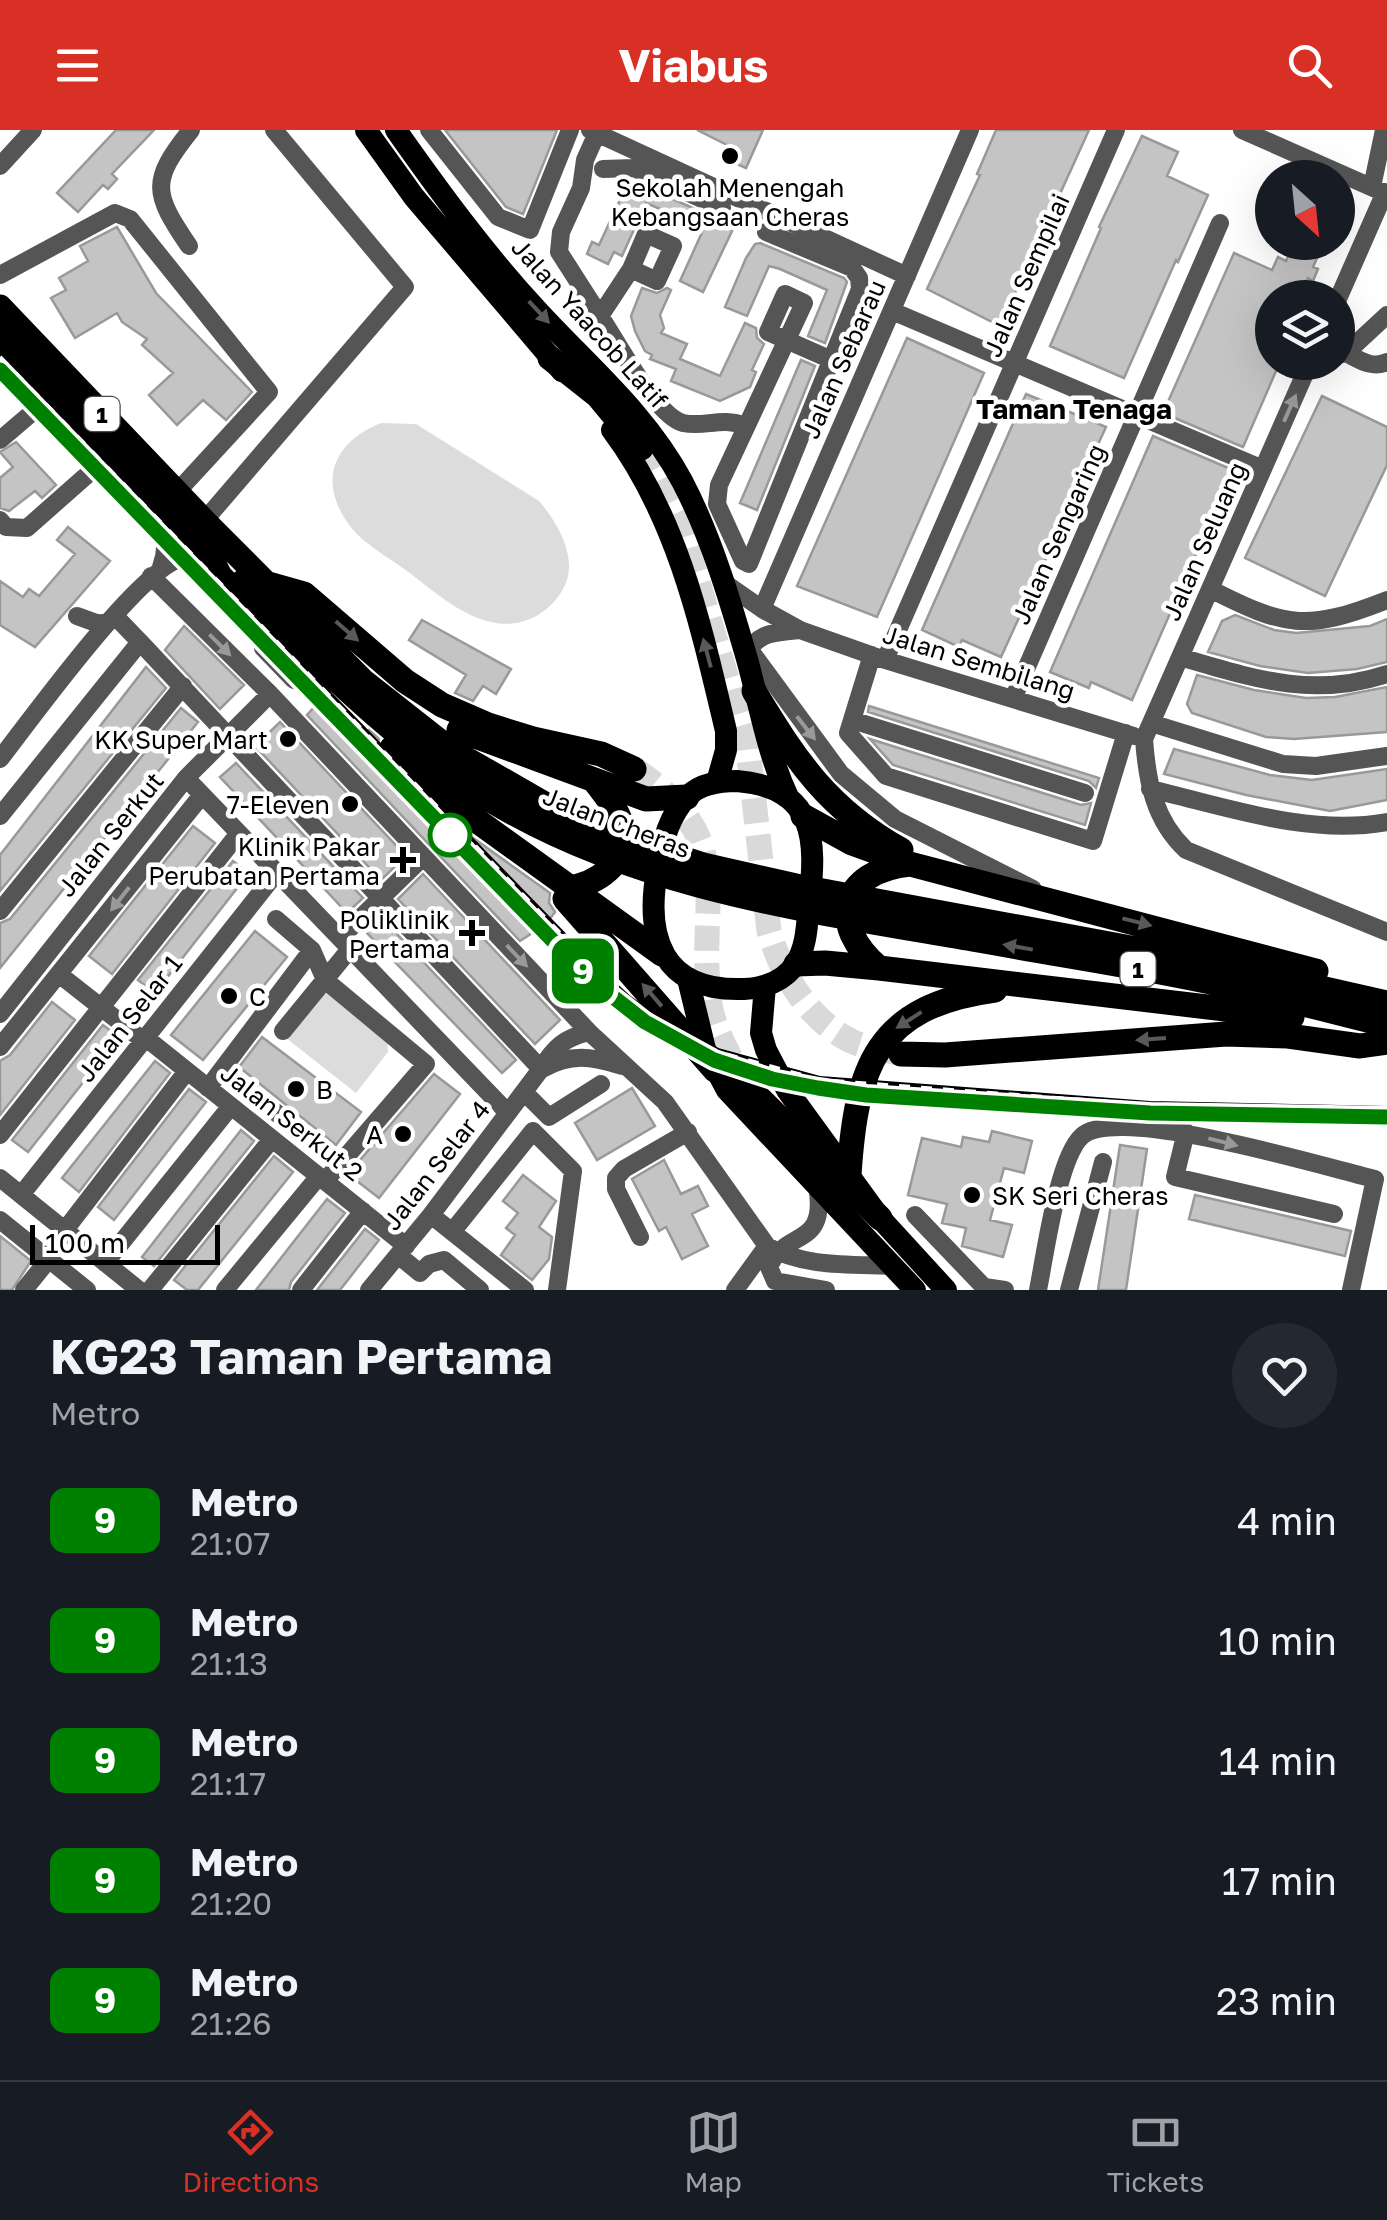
<!DOCTYPE html>
<style>
:root{--surface:#171b24;--page:#242831;--text:#f1f3f6;--muted:#9ea1a6;--line:#363941;--accent:#d93025}
body{margin:0;font-family:"Golos Text",sans-serif;background:var(--page);color:var(--text);height:100vh;display:flex;flex-direction:column;font-size:38px;white-space:nowrap}
*{box-sizing:border-box;margin:0}
p{font-size:32px;color:var(--muted)}
.icon{flex:none;width:55px;height:55px;fill:none;stroke:currentColor;stroke-width:2;stroke-linecap:round;stroke-linejoin:round}
.map{position:relative;height:1160px;overflow:hidden}
.sheet{display:flex;flex-direction:column;background:var(--surface);flex:1}
.sheet>*{flex:none}
.badge{padding:0 20px;border-radius:15px;font-size:35px;line-height:65px}
.needle{width:65px;rotate:153deg}
.controls{position:absolute;left:1255px;top:30px;display:grid;gap:20px}
.controls a{display:grid;place-items:center;width:100px;height:100px;border-radius:50%;background:var(--surface);box-shadow:0 10px 40px #0002;font-size:50px}
.scale{position:absolute;left:30px;bottom:25px;width:190px;box-sizing:border-box;padding-left:10px;border:5px solid #000;border-top:0;font-size:28px;line-height:35px;white-space:nowrap;color:#000;-webkit-text-stroke:8px #fff;paint-order:stroke}
.map>.badge{position:absolute;translate:-50% -50%;box-shadow:0 0 0 5px #fff}
.round{display:grid;place-items:center;flex:none;width:105px;height:105px;border-radius:52px;background:var(--page)}
.summary{display:flex;align-items:center;justify-content:space-between;height:170px;padding:0 50px}
h1{font-size:48px;font-weight:700;line-height:75px}
ul{padding:0;list-style:none}
li{display:flex;align-items:center;gap:30px;height:120px;padding:0 50px}
li div{flex:1}
li b{display:block;font-size:38px}
li em{font-style:normal}
li .badge{min-width:110px;font-weight:700;text-align:center}
header{display:flex;justify-content:space-between;align-items:center;height:130px;padding:0 50px;background:var(--accent);color:#fff;font-size:45px;font-weight:700}
.dock{display:flex;justify-content:space-around;align-items:center;height:140px;border-top:2px solid var(--line);background:var(--surface);font-size:28px;color:var(--muted)}
.dock a{display:grid;justify-items:center;gap:5px}
.dock .active{color:var(--accent)}
.map>svg:first-child{display:block}
.green{fill:#dcdcdc}
.building{fill:#c4c4c4;stroke:#999;stroke-width:2.5}
.lines{fill:none;stroke-linecap:round;stroke-linejoin:round}
.highway-tunnel{stroke:#d9d9d9;stroke-width:25;stroke-dasharray:25 12;stroke-linecap:butt}
.minor{stroke:#555;stroke-width:18}
.major{stroke:#000;stroke-width:22}
.highway{stroke:#000;stroke-width:25}
.rail-casing{stroke:#000;stroke-width:8}
.rail{stroke:#fff;stroke-width:4;stroke-dasharray:11;stroke-linecap:butt}
.oneway{fill:#595959}
.oneway2{fill:#999}
.line-casing{stroke:#fff;stroke-width:22}
.line{stroke:#008000;stroke-width:15}
.poi-dot{fill:#000;stroke:#fff;stroke-width:4}
.stop-dot{fill:#fff;stroke:#008000;stroke-width:5}
.labels{text-anchor:middle;dominant-baseline:central;stroke-width:9;stroke-linejoin:round;paint-order:stroke}
.shield{fill:#fff;stroke:#4c4c4c;stroke-width:2.5}
.shield-label{font-size:22px;font-weight:bold;fill:#000}
.poi-label{font-size:25px;fill:#000;stroke:#fff;text-anchor:end}
.street-label{font-size:25px;fill:#000;stroke:#fff}
.neighbourhood-label{font-size:28px;font-weight:bold;fill:#000;stroke:#fff}
</style>
<header><svg class="icon" aria-label="menu" viewBox="0 0 24 24"><path d="M4 6h16M4 12h16M4 18h16"/></svg>Viabus<svg class="icon" aria-label="search" viewBox="0 0 24 24"><circle cx="10" cy="10" r="6"/><path d="M15 15l6 6"/></svg></header>
<div class="map">
<svg width="1387" height="1160" viewBox="0 0 1387 1160">
<rect width="100%" height="100%" fill="#fff"/>
<path class="green" d="M381 293 416 294 539 371C557 392 578 427 565 455 553 481 525 498 496 493 464 488 436 463 411 444 392 429 364 415 350 396 317 352 333 312 381 293Z
M331 862 387 909 388 922 356 963 286 908 320 865Z"/>
<path class="building" d="M116 0H154L112 44 117 49 108 59 103 55 78 82 57 63Z
M445 0H557L523 84 506 77Z
M697 0H763L746 38 728 30 733 18Z
M996 0H1089L1000 196 927 159 980 45 977 44Z
M1142 6 1178 22 1167 46 1208 65 1178 132 1176 130 1124 248 1050 216 1101 98 1099 97Z
M635 52 717 89H727L733 99 703 162 680 151 704 98 646 73 622 126 614 122 608 134 587 124 592 112 599 115 627 55Z
M117 97 156 163 252 262 226 290 203 270 177 295 149 265 173 243 142 215 147 209 122 192 117 183 75 208 51 168 66 160 59 148 88 131 80 116Z
M1304 112 1322 117 1313 137 1318 139 1313 151 1308 148 1299 168H1272V232H1280L1243 317 1163 283 1234 123 1272 140 1278 127 1286 131 1294 113 1302 117Z
M760 113 844 148 847 152 825 213 808 206 827 160 780 139 769 136 747 186 725 177 746 128 755 114Z
M642 158 657 163 667 158 671 160 660 185 664 198 661 203 687 214 680 229 720 246 745 193 756 198 757 208 764 214 752 240 756 242 750 257 720 271 671 251 676 239 650 229 652 225 645 221 635 201 631 186Z
M907 208 984 243 877 487 797 456Z
M801 230 815 236 757 380 740 373Z
M1026 264 1106 297 1001 527 962 510 959 517 922 500Z
M1322 266 1387 297V335L1325 466 1245 428Z
M1153 306 1233 340 1132 570 1091 552 1089 558 1050 542Z
M16 312 56 355 42 368 35 361 9 381 0 378V348L13 337 0 322Z
M68 397 110 431 35 517 0 495V451L23 467 29 459 39 466 75 424 57 410Z
M1235 485 1274 500 1296 503 1370 496 1387 489V532L1357 539 1308 543 1260 536 1208 522 1222 491Z
M422 490 511 539 496 564 483 556 473 571 455 563 466 545 409 510Z
M184 496 244 555 220 579 165 520Z
M146 537 166 558 0 761V725Z
M1197 545 1254 560 1306 568 1335 567 1387 557V602L1294 609 1266 607 1192 583 1187 574Z
M317 574 356 615 369 600 379 609 376 622 381 630 448 690 550 763 549 773 555 782 546 794 520 811 307 585Z
M869 576 1099 648 1096 658 1089 651 868 582Z
M181 578 198 592 0 838V793L10 789Z
M280 592 406 726 381 750 255 616Z
M870 609 1081 675 1091 673 1085 695 893 635Z
M1174 619 1270 645 1312 650 1387 639V670L1330 681 1246 665 1164 644Z
M236 633 363 768 347 783 220 647Z
M193 696 215 713 112 844 89 826Z
M233 731 249 743 155 863 138 850Z
M423 744 560 890 535 914 398 769Z
M380 786 516 930 502 943 365 801Z
M255 801 287 827 203 930 171 905Z
M52 872 75 890 0 985V931L10 925Z
M103 895 119 907 28 1022 12 1010Z
M262 907 361 982 336 1015 239 937Z
M155 931 170 943 79 1062 62 1048Z
M434 944 460 964 379 1068 348 1044Z
M632 958 655 996 597 1030 575 993Z
M189 959 206 972 114 1090 98 1077Z
M241 1000 254 1011 154 1136 142 1127Z
M992 1001 1032 1011 1024 1043 1004 1038 990 1090 1012 1095 1003 1127 962 1116 966 1098 942 1093 947 1074 908 1065 922 1008 961 1017 963 1007 989 1012Z
M1120 1015 1147 1019 1126 1160H1098Z
M274 1026 293 1042 198 1160H187L174 1150Z
M664 1030 681 1064 698 1056 708 1076 692 1084 708 1116 682 1129 666 1097 659 1101 632 1049Z
M523 1045 556 1071 539 1097 552 1107 549 1129 532 1150 501 1125 515 1105 506 1098 518 1083 503 1071Z
M1195 1065 1351 1101 1345 1126 1189 1089Z
M327 1069 345 1083 291 1152 289 1160H256Z
M365 1099 379 1110 340 1160H317Z
M0 1106 31 1131 12 1160H0Z"/>
<g class="lines">
<path class="highway-tunnel" d="M641 318 683 403 748 618 769 801C782 846 808 889 851 911 864 917 882 919 897 923
M634 639C743 711 695 770 710 874 714 901 731 927 743 952"/>
<path class="minor" d="M429 0 498 87 530 100 570 0
M590 0 907 146
M1242 0 1387 64
M597 3 585 30 581 58 561 102 559 122 600 186
M0 36 33 0
M603 39 634 38 722 78
M1372 57 1384 0
M766 102 852 138 859 148 860 159 749 434 743 431 717 374 719 355 804 173 785 164 768 202 834 231
M189 116C153 63 150 51 191 0
M631 139 657 151 673 116 646 104 631 139 600 186C617 211 656 286 683 293 706 298 720 286 746 296
M0 145 115 83 130 89 269 262 177 362
M1338 169 1385 62
M892 181 1263 339
M1346 223C1360 230 1372 239 1387 232
M1338 225 1346 223 1387 185
M1310 232 1144 609C1147 651 1154 690 1186 720L1387 802
M0 310 55 263
M150 368C162 392 171 411 161 437
M0 390 6 397 27 398 113 322
M204 391 405 157 274 0
M151 446 270 564 589 902 665 972 767 1116C804 1138 854 1134 895 1136
M722 451 762 479 800 500 885 530 1134 606
M1210 459C1285 497 1306 502 1387 470
M762 479 970 0
M77 486 99 494 111 491
M266 492 263 518 294 550 327 554
M140 512 541 939
M747 516 841 644 895 689 1033 759
M872 525 848 603 886 646 1093 711 1126 603
M747 526C756 501 776 503 799 500
M1180 527C1252 548 1312 569 1387 544
M885 530 1116 0
M1013 569 1220 93
M852 590 1085 663
M1151 593 1283 634 1316 636 1387 626
M0 629C29 592 143 433 184 428 197 427 208 438 218 445
M186 648 508 983
M1150 659C1228 677 1307 706 1387 692
M0 686 140 512 115 486
M0 781 183 556
M276 789 312 820 325 850 426 934 325 1051
M340 808 423 727
M60 845 144 911
M0 884 186 648 270 564
M283 901 350 819
M146 908 406 1116
M0 917 202 665
M542 939C571 923 591 926 622 936
M223 940 340 1034
M208 958 312 820
M524 962 549 987 601 954
M1186 1002 1175 1047 1334 1084
M0 1005 239 703
M0 1048 139 1160
M817 1055C828 1120 786 1097 769 1137L775 1151 826 1160
M21 1065 277 742
M431 1085 525 1160
M915 1085 984 1157 1005 1160
M0 1090 87 1160
M65 1100 187 941
M452 1102 533 1001 573 1041 557 1160
M640 1107 616 1059V1048L624 1039 688 1002
M398 1125 420 1143 429 1134 444 1130 480 1160
M105 1133 231 976
M24 1160 49 1129
M150 1160 272 1009
M225 1160 319 1046
M301 1160 363 1081
M369 1160 431 1085 541 939C554 917 564 908 589 902
M735 1160 767 1116
M1038 1160C1045 1126 1058 1027 1082 1006 1117 974 1325 1037 1375 1049L1351 1160
M1069 1160 1103 1032"/>
<path class="major" d="M366 0 414 67 562 241
M396 0C439 61 485 124 536 179 587 235 646 283 682 351 711 406 730 470 747 529 760 576 767 622 788 667
M612 300C678 388 701 496 726 601V620L717 652
M737 651C816 658 817 709 809 774 807 793 807 816 796 833 785 851 764 858 744 859 661 862 644 806 658 736 663 711 669 685 688 666 701 653 720 651 737 651Z
M688 849 705 919 727 960 915 1160
M765 856 761 903 766 920 787 960 880 1088 946 1160"/>
<path class="highway" d="M0 177 204 391 363 551 452 621 543 673 622 709 703 735 796 756 1206 832 1387 873
M0 206 199 410
M550 228 598 266 641 318
M205 416 220 446 247 473
M241 453C316 532 393 610 486 667 632 758 812 781 978 810 1060 825 1144 837 1225 855 1279 867 1333 882 1387 895
M265 453 304 464 405 551 442 575 488 595 533 609 601 624 634 639
M754 561C796 631 828 679 901 720
M459 600 646 669 687 667
M392 618 458 677 662 824
M803 686 852 713 910 734 1316 841
M568 758C596 754 628 734 623 700 620 682 605 665 594 650
M565 769 715 940
M796 834 825 833 879 838 1292 887
M879 838C827 794 841 741 910 734
M901 924 945 925 1226 904 1288 906 1360 916 1387 912
M743 952 880 1088
M849 1045C856 937 876 876 995 860"/>
<g class="rail-casing">
<path id="rail" d="M0 227 595 839 628 869 669 898 718 922 820 950 1150 975 1387 980"/>
</g>
<use href="#rail" class="rail"/>
</g>
<defs><path id="oneway-solid" d="M-6-.8H1V-3.2L6.5 0L1 3.2V.8H-6Z" transform="scale(2.5)"/></defs>
<g class="oneway">
<use href="#oneway-solid" transform="translate(539 182) rotate(47)"/>
<use href="#oneway-solid" transform="translate(347 501) rotate(41)"/>
<use href="#oneway-solid" transform="translate(707 523) rotate(-105)"/>
<use href="#oneway-solid" transform="translate(1137 792) rotate(14)"/>
<use href="#oneway-solid" transform="translate(1018 817) rotate(-170)"/>
<use href="#oneway-solid" transform="translate(652 865) rotate(-131)"/>
<use href="#oneway-solid" transform="translate(909 890) rotate(147)"/>
<use href="#oneway-solid" transform="translate(1151 909) rotate(176)"/>
</g>
<g class="oneway2">
<use href="#oneway-solid" transform="translate(1290 278) rotate(-66)"/>
<use href="#oneway-solid" transform="translate(220 515) rotate(45)"/>
<use href="#oneway-solid" transform="translate(806 598) rotate(52)"/>
<use href="#oneway-solid" transform="translate(120 769) rotate(128)"/>
<use href="#oneway-solid" transform="translate(517 826) rotate(46)"/>
<use href="#oneway-solid" transform="translate(1223 1012) rotate(14)"/>
</g>
<g class="lines">
<g class="line-casing">
<path id="line" d="M0 240 589 848 645 892 714 930 772 949 818 958 866 965 1150 983 1387 987"/>
</g>
<use href="#line" class="line"/>
</g>
<g class="poi-dot">
<circle cx="730" cy="26" r="10"/>
<circle cx="288" cy="609" r="10"/>
<circle cx="350" cy="674" r="10"/>
<path d="M398 715h10v10h10v10h-10v10h-10v-10h-10v-10h10z"/>
<path d="M467 788h10v10h10v10h-10v10h-10v-10h-10v-10h10z"/>
<circle cx="229" cy="866" r="10"/>
<circle cx="296" cy="959" r="10"/>
<circle cx="403" cy="1004" r="10"/>
<circle cx="972" cy="1065" r="10"/>
</g>
<circle class="stop-dot" cx="450" cy="705" r="20"/>
<g class="labels">
<g class="shield">
<rect x="84.5" y="267" width="35" height="34" rx="8"/>
<rect x="1120.5" y="822" width="35" height="34" rx="8"/>
</g>
<g class="shield-label">
<text x="102" y="284">1</text>
<text x="1138" y="839">1</text>
</g>
<g class="poi-label">
<text x="730" y="57" text-anchor="middle">Sekolah Menengah<tspan x="730" dy="29">Kebangsaan Cheras</tspan></text>
<text x="268" y="609">KK Super Mart</text>
<text x="330" y="674">7-Eleven</text>
<text x="380" y="716">Klinik Pakar<tspan x="380" dy="29">Perubatan Pertama</tspan></text>
<text x="450" y="789">Poliklinik<tspan x="450" dy="29">Pertama</tspan></text>
<text x="249" y="866" text-anchor="start">C</text>
<text x="316" y="959" text-anchor="start">B</text>
<text x="383" y="1004">A</text>
<text x="992" y="1065" text-anchor="start">SK Seri Cheras</text>
</g>
<g class="street-label">
<text transform="translate(1026 145) rotate(-66)">Jalan Sempilai</text>
<text transform="translate(590 193) rotate(48)">Jalan Yaacob Latif</text>
<text transform="translate(843 229) rotate(-66)">Jalan Sebarau</text>
<text transform="translate(1058 404) rotate(-66)">Jalan Sengaring</text>
<text transform="translate(1204 411) rotate(-66)">Jalan Seluang</text>
<text transform="translate(979 532) rotate(17)">Jalan Sembilang</text>
<text transform="translate(617 692) rotate(21)">Jalan Cheras</text>
<text transform="translate(110 704) rotate(-51)">Jalan Serkut</text>
<text transform="translate(129 888) rotate(-52)">Jalan Selar 1</text>
<text transform="translate(292 992) rotate(38)">Jalan Serkut 2</text>
<text transform="translate(436 1035) rotate(-52)">Jalan Selar 4</text>
</g>
<g class="neighbourhood-label">
<text x="1074" y="278">Taman Tenaga</text>
</g>
</g>
</svg>
<div class="controls">
<a><svg class="needle" viewBox="-14 -14 28 28"><path d="M0-13l5 13h-10z" fill="#e53935"/><path d="M0 13l5-13h-10z" fill="#9ea1a6"/></svg></a>
<a><svg class="icon" aria-label="layers" viewBox="0 0 24 24"><path d="M12 4l9 5-9 5-9-5zM3 14l9 5 9-5"/></svg></a>
</div>
<div class="scale">100 m</div>
<b class="badge" style="left:583px;top:841px;background:#008000;color:#fff">9</b>
</div>
<section class="sheet">
<div class="summary"><div><h1>KG23 Taman Pertama</h1><p>Metro</p></div><a class="round"><svg class="icon" aria-label="heart" viewBox="0 0 24 24"><path d="M12 20l-8-8c-3-5 5-10 8-4 3-6 11-1 8 4z"/></svg></a></div>
<ul>
<li><span class="badge" style="background:#008000;color:#fff">9</span><div><b>Metro</b><p>21:07</p></div><em>4 min</em></li>
<li><span class="badge" style="background:#008000;color:#fff">9</span><div><b>Metro</b><p>21:13</p></div><em>10 min</em></li>
<li><span class="badge" style="background:#008000;color:#fff">9</span><div><b>Metro</b><p>21:17</p></div><em>14 min</em></li>
<li><span class="badge" style="background:#008000;color:#fff">9</span><div><b>Metro</b><p>21:20</p></div><em>17 min</em></li>
<li><span class="badge" style="background:#008000;color:#fff">9</span><div><b>Metro</b><p>21:26</p></div><em>23 min</em></li>
</ul>
</section>
<nav class="dock">
<a class="active"><svg class="icon" aria-label="directions" viewBox="0 0 24 24"><path d="M12 3l9 9-9 9-9-9zM9 14v-3h6M13 9l2 2-2 2"/></svg>Directions</a>
<a><svg class="icon" aria-label="map" viewBox="0 0 24 24"><path d="M3 6l6-2 6 2 6-2v14l-6 2-6-2-6 2zM9 4v14M15 6v14"/></svg>Map</a>
<a><svg class="icon" aria-label="tickets" viewBox="0 0 24 24"><path d="M3 7h18v10H3zM15 7v10"/></svg>Tickets</a>
</nav>
